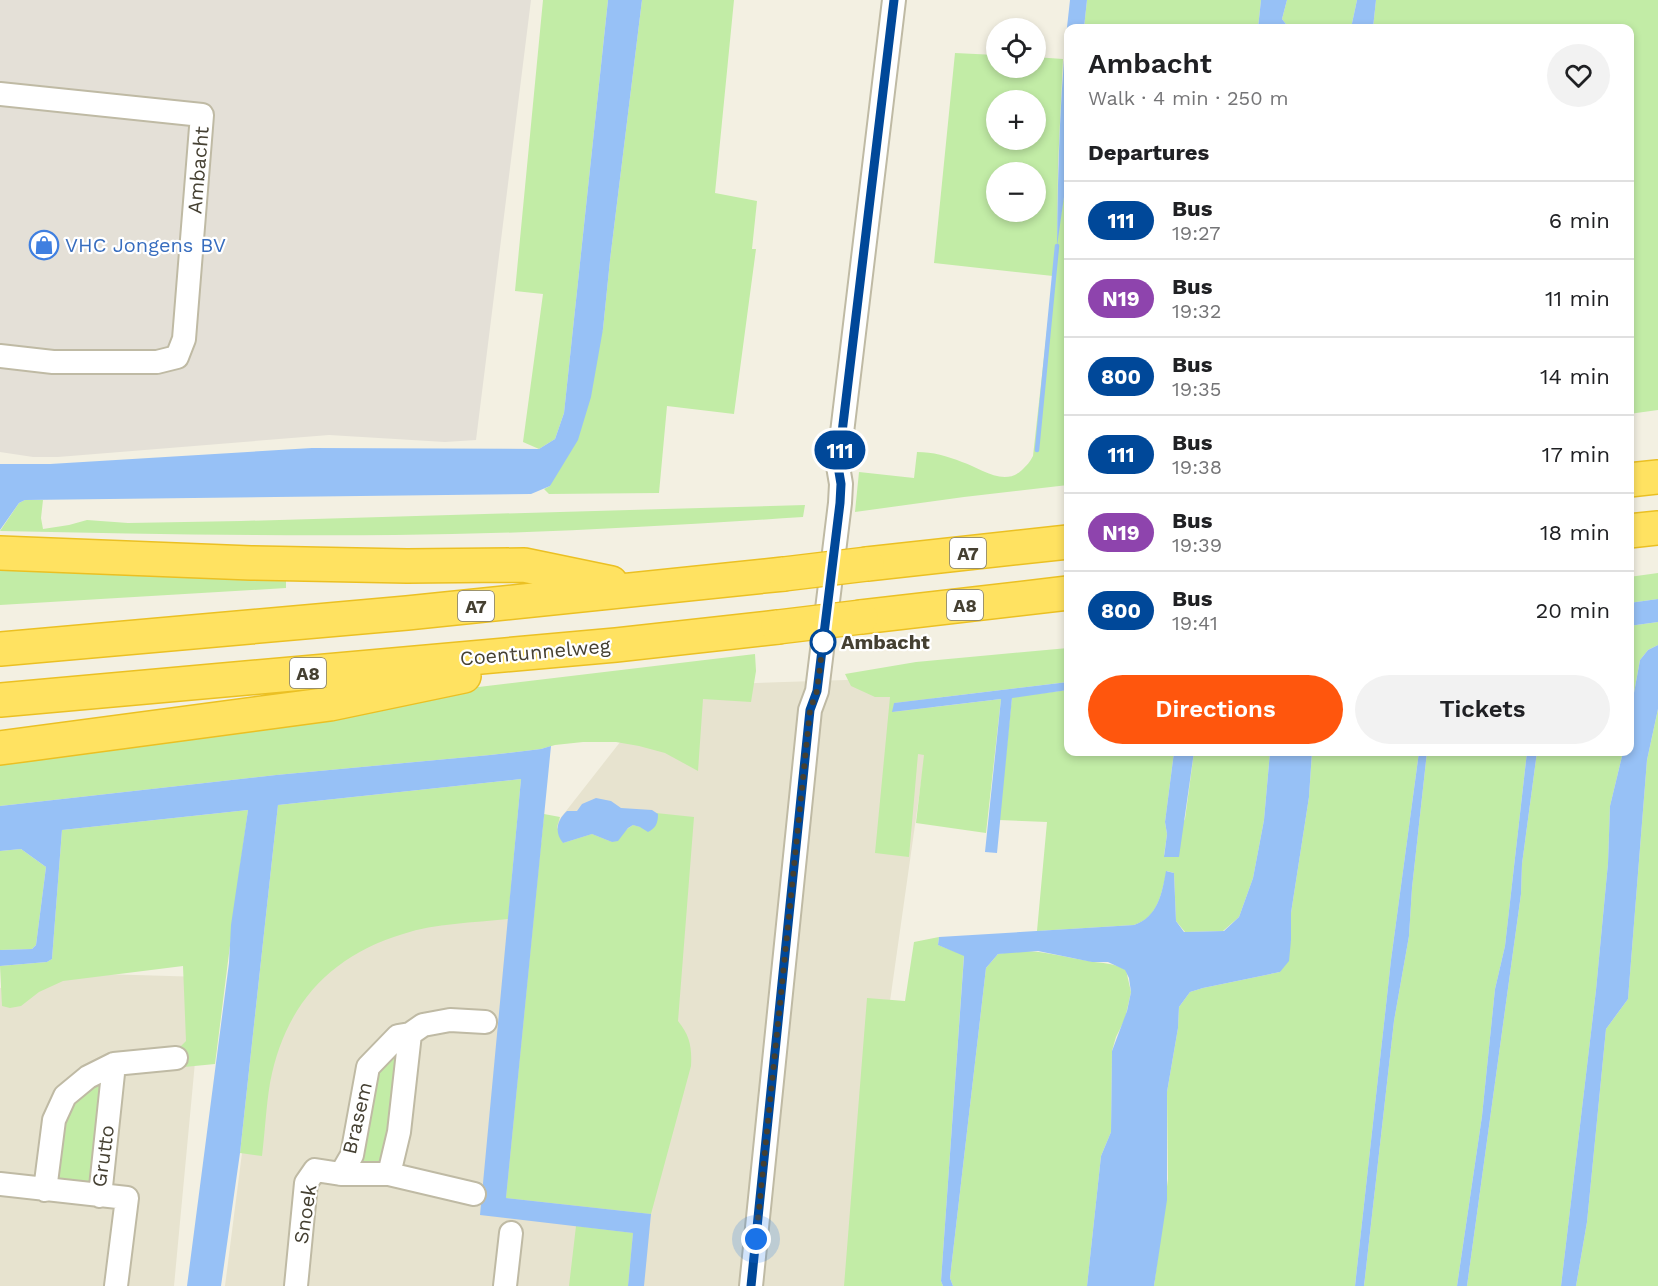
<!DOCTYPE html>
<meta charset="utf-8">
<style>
:root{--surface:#fff;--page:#f2f2f2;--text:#202124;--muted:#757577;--line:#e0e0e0;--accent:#ff560d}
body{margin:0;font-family:"Work Sans",sans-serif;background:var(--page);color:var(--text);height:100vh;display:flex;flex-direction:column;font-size:22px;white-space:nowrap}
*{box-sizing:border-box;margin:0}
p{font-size:20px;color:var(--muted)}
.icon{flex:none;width:33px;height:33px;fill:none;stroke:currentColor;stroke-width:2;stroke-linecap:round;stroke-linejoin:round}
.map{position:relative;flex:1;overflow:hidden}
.drawer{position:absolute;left:1064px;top:24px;width:570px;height:732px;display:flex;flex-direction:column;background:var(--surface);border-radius:12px;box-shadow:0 3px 9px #0003}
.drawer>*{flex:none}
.badge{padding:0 12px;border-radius:20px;font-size:21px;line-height:39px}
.buttons{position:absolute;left:986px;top:18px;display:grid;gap:12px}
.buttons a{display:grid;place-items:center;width:60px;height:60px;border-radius:50%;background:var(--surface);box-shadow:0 3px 9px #0003;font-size:30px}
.you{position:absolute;width:30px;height:30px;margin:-15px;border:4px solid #fff;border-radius:50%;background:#1a73e8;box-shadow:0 0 0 9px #1a73e833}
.map>.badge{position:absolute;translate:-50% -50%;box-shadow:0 0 0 3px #fff}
h2{padding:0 24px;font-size:22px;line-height:54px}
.round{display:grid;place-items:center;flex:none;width:63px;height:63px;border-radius:32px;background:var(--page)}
.overview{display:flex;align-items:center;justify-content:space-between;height:102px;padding:0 24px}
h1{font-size:28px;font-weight:600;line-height:45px}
.button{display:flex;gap:12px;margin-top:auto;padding:12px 24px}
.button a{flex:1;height:69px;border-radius:36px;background:var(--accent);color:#fff;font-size:24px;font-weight:600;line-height:69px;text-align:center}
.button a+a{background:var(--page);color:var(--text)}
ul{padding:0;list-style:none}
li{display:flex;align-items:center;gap:18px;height:78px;padding:0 24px;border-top:2px solid var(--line)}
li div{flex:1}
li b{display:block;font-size:22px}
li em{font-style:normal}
li .badge{min-width:66px;font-weight:700;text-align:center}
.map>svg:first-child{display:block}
.residential{fill:#e7e3cf}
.industrial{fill:#e4e0d7}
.green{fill:#c2eca6;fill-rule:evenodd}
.water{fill:#97c1f6}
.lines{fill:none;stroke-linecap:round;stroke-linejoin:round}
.stream{stroke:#97c1f6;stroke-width:4.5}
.minor-casing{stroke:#bfbaa4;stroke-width:26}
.highway-casing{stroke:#ebc023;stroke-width:36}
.minor{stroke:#fff;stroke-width:22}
.highway{stroke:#ffe261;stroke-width:33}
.highway-bridge-casing{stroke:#ebc023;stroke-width:36;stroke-linecap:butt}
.highway-bridge{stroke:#ffe261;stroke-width:33}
.line-casing{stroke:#fff;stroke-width:14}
.line{stroke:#004899;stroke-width:9}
.walk{stroke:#454032;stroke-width:6;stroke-dasharray:0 10.8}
.stop-dot{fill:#fff;stroke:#004899;stroke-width:3}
.labels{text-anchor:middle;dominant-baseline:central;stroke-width:4.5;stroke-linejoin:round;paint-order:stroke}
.shield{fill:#fff;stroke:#7d7970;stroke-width:1.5}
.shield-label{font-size:18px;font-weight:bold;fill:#454032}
.street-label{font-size:20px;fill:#454032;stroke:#fff}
.shop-label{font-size:20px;fill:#366cbe;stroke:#fff;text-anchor:start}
.stop-label{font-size:20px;font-weight:bold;fill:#454032;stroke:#fff;text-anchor:start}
</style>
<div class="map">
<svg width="1658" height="1286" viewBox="0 0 1658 1286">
<rect width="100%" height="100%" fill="#f3f0e2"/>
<path class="residential" d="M936 677 874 1114 857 1286H225L265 973 512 880 664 686Z
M102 974 203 977 174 1286H0V988Z"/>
<path class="industrial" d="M0 0H531L476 440 445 442 329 435 58 457H33L0 452Z"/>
<path class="green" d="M543 0H608L564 413 555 439 539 449 523 442 543 294 515 291Z
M642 0H734L715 193 757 201 752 249H756L734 414 667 406 659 493 549 494 544 489 550 486 603 329 610 260Z
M1087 0H1261L1258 28H1084Z
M1287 0H1357L1351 28H1289L1282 19Z
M1376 0H1658V410L1629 414V28H1373Z
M955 53 996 55V68H1035V57L1063 59 1058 165 1057 240 1068 169V485L964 497 855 512 859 472 914 478 917 452C933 452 947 456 962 462 980 468 1004 487 1022 470 1027 465 1030 462 1033 456L1053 276 934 263ZM996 100H1035V140H996ZM996 172H1035V212H996Z
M25 500H43L41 518 43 529 69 525 87 520 128 523 241 521 805 505 803 517C667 526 531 534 395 535 263 536 132 534 0 531L19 503Z
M0 557 286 572V588L0 605Z
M1658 573V599L1629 603V577Z
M1658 622V645L1648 650 1640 660 1629 720V626Z
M1068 648V682L894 703 893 712 1001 699 986 833 916 823 924 755 918 754 909 857 875 853 890 697H875L851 686 845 674 916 662Z
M755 654 756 671 751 702 703 699 698 771 665 753 639 746 616 742H583L555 745 541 749 490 755 276 775 0 806V744Z
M1068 690V752H1174L1165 822 1167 834 1164 856 1185 819 1194 752H1270L1264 820 1253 878 1239 917 1223 931 1185 932 1176 921 1174 873 1167 871C1161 893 1159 917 1134 925L1037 931 1047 822 999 820 1012 697Z
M1658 709V1286H1576L1587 1222 1606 1029 1628 999 1647 760Z
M1312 752H1419L1391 960 1355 1286H1154L1168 1179 1167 1092 1178 1028 1179 1007 1190 992 1203 988 1280 972 1291 940V913L1309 797Z
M1427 752H1527L1505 946 1495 989 1482 1116 1457 1286H1364L1394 1021 1409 936 1412 888Z
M1537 752H1623L1610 806 1608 863 1596 990 1561 1286H1467L1521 894 1522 864Z
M521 779 508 919C473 923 436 923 403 934 329 956 284 1007 270 1083 266 1107 265 1132 262 1156L240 1153 278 805Z
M248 810C236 894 226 979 215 1064L174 1068V1053L186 1041 183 966 63 981 39 992 21 1006 10 1008 2 1006 0 966 47 962 52 959 62 830Z
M656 813 694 817 678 1021C690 1036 692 1047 691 1066L651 1214 506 1198 544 814 560 817 557 827 563 843 592 834 612 842C620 837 625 830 633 825L640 827 658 815Z
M21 849 46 867 36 945 32 949 0 950V851Z
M939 937 938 945 964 955 941 1281 943 1286H844L867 998 905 1001 914 942Z
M1017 951C1042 950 1064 957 1089 961 1103 964 1113 962 1126 970L1131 992 1125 1019 1116 1037 1112 1051 1111 1132 1101 1156 1087 1286H953L950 1278 986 968 998 954Z
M393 1050 399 1058 386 1165 359 1161 374 1077Z
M102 1075 89 1188 53 1184 59 1126 72 1098Z
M576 1226 633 1233 628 1286H569Z"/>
<path class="water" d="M608 0H642L610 260 603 329 591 397 578 440 550 486 531 494 25 500 19 503 0 530V464H50L312 448 539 449 555 439 564 413Z
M1070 0H1087L1084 28H1068V169L1057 246C1058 164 1060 82 1070 0Z
M1261 0H1287L1282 19 1289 28H1258Z
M1357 0H1376L1373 28H1351Z
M1658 599V622L1629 626V603Z
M1658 645V709L1647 760 1628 999 1606 1029 1587 1222 1576 1286H1561L1596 990 1608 863 1610 806 1623 752H1629V720L1640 660 1648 650Z
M1068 682V690L1012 698 997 853 985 852 1001 699 892 712 894 703Z
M551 746 506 1198 651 1214 644 1286H628L633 1233 480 1215 521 779 278 805 240 1153 221 1286H187L229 963 231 925 248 810 62 830 52 959 47 962 0 966V950L32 949 36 945 46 867 21 849 0 851V806L276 775 490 755 541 749Z
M1174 752H1194L1179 857H1164L1167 834 1165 822Z
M1270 752H1312L1309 797 1291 913V940L1289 961 1280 972 1203 988 1190 992 1179 1007 1178 1028 1167 1092V1200L1154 1286H1087L1101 1156 1111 1132 1112 1051 1127 1011 1131 992 1129 978 1125 970 1108 962H1092L1038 951 998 954 986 968 950 1278 953 1286H943L941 1281 964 956 938 945 939 937 1134 925C1158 917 1162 893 1166 871L1174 873 1176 921 1184 932 1224 931 1239 917 1253 878 1264 820Z
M1419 752H1427L1412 888 1409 936 1394 1021 1364 1286H1355L1391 960Z
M1527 752H1537L1522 864 1521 894 1467 1286H1457L1482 1116 1495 989 1505 946Z
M596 798 611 801 621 808 652 810 658 814C658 823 656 828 648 832L640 827 633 825 628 828 618 841 612 842 592 834 563 843C554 832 557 820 567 811H577L582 804Z"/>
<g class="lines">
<path class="stream" d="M1037 450 1057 246"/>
<g class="minor-casing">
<path id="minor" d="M0 94 202 115 184 339 177 357 157 362H53L0 356
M341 1174 352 1155 368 1067 398 1036 410 1034 423 1025 450 1020 485 1022
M389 1174 399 1132 410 1034
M0 1184 127 1198 116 1286
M45 1190 54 1120 65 1096 88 1077 114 1064 176 1058
M100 1196 114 1064
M296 1286 306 1183 315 1170 341 1174H389L474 1194
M505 1286 511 1233
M751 1286 810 710 817 691 840 503 841 484 838 466 894 0"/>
</g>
<g class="highway-casing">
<path id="highway" d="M1629 480 1658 477
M1629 531 1658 528
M0 553 251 563 407 566 524 565 611 583
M867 564 1068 542
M861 617 1068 593
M0 649 407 613 784 574
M0 700 616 645 778 627
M0 748 330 704 464 676"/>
</g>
<use href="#minor" class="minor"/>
<use href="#highway" class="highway"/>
<g class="highway-bridge-casing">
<path id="highway-bridge" d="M784 574 867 564
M778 627 861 617"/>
</g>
<use href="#highway-bridge" class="highway-bridge"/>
</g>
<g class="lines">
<g class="line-casing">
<path id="line" d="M751 1286 810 710 817 691 840 503 841 484 838 466 894 0"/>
</g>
<use href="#line" class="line"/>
<path class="walk" d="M756 1239 810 710 817 691 823 642"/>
</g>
<defs>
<g id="shop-ring" transform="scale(1.5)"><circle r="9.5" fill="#fff" stroke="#3f7fe0" stroke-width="1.5"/><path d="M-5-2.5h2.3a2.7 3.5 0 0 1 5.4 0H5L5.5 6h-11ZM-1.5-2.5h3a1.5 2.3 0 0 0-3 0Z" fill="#3f7fe0"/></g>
</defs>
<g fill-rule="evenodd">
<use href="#shop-ring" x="44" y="245"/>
</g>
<circle class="stop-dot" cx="823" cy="642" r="12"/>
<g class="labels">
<g class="shield">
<rect x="950" y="538" width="36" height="30" rx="4.5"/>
<rect x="947" y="590" width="36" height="30" rx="4.5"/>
<rect x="458" y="591" width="36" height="30" rx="4.5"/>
<rect x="290" y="658" width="36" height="30" rx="4.5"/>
</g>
<g class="shield-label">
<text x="968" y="553">A7</text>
<text x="965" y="605">A8</text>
<text x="476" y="606">A7</text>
<text x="308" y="673">A8</text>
</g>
<g class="street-label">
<text transform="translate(198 170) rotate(-85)">Ambacht</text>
<text transform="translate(535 652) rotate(-5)">Coentunnelweg</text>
<text transform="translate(357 1118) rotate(-77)">Brasem</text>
<text transform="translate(103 1156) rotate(-82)">Grutto</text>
<text transform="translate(305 1214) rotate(-81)">Snoek</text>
</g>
<g class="shop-label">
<text x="65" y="245">VHC Jongens BV</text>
</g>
<g class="stop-label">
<text x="841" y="642">Ambacht</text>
</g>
</g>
</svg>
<div class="buttons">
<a><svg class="icon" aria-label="locate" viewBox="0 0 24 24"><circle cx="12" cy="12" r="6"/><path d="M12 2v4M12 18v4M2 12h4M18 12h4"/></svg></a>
<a>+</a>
<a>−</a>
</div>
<div class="you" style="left:756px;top:1239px"></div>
<b class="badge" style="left:840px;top:450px;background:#004899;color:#fff">111</b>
<section class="drawer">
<div class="overview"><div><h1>Ambacht</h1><p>Walk · 4 min · 250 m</p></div><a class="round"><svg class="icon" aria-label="heart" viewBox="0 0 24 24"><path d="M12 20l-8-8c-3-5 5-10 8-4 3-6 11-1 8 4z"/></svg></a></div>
<h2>Departures</h2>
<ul>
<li><span class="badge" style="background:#004899;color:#fff">111</span><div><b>Bus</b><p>19:27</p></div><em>6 min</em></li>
<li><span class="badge" style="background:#8e44ad;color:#fff">N19</span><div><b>Bus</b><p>19:32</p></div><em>11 min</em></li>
<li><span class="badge" style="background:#004899;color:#fff">800</span><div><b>Bus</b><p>19:35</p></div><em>14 min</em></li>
<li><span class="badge" style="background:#004899;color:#fff">111</span><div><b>Bus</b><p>19:38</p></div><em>17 min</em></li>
<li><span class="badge" style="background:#8e44ad;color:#fff">N19</span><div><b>Bus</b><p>19:39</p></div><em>18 min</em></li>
<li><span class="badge" style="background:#004899;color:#fff">800</span><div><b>Bus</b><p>19:41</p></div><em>20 min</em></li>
</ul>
<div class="button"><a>Directions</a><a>Tickets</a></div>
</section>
</div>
